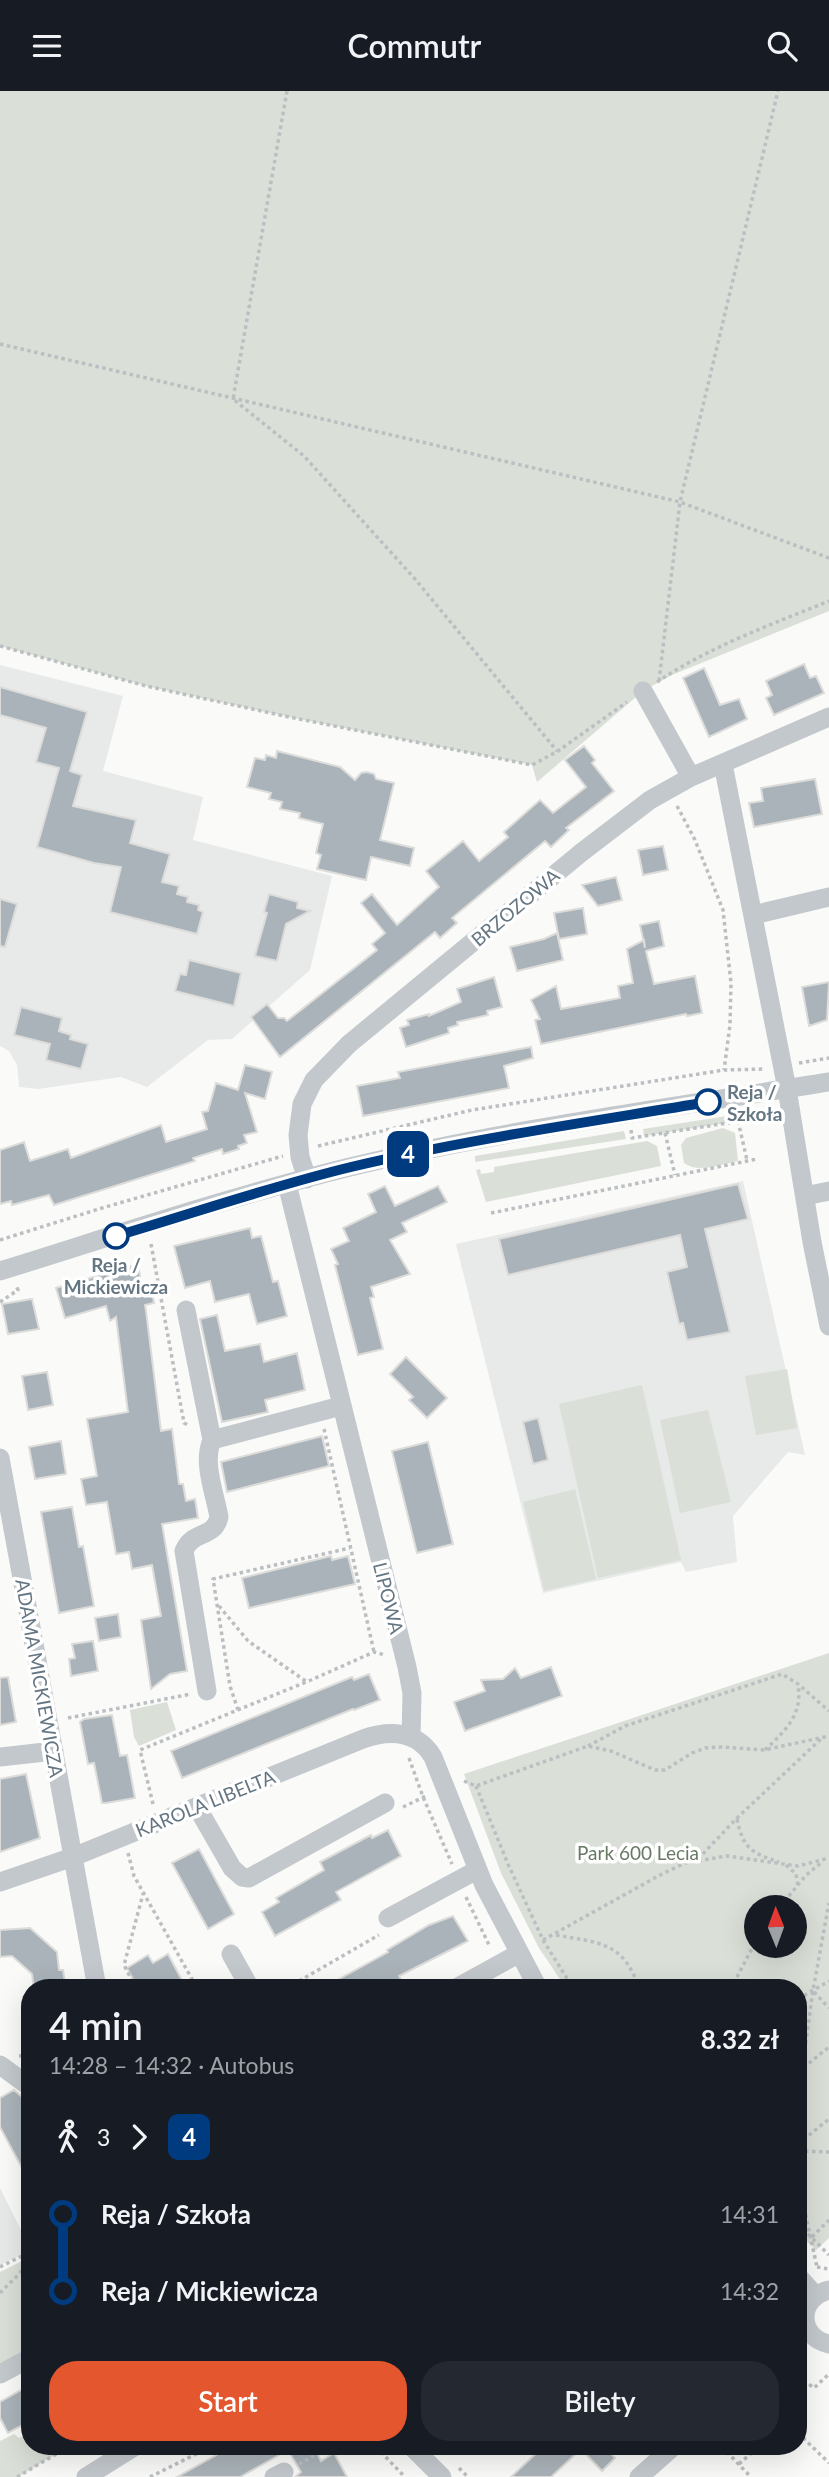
<!DOCTYPE html>
<html lang="pl">
<meta charset="utf-8">
<style>
:root{--surface:#171b24;--page:#242831;--text:#f1f3f6;--muted:#9ea1a6;--accent:#e4572e}
body{margin:0;font-family:Lato,sans-serif;background:var(--page);color:var(--text);height:100vh;display:flex;flex-direction:column;font-size:26px;white-space:nowrap}
*{box-sizing:border-box;margin:0}
p{font-size:23px;color:var(--muted)}
.icon{flex:none;width:38px;height:38px;fill:none;stroke:currentColor;stroke-width:2;stroke-linecap:round;stroke-linejoin:round}
.map{position:relative;flex:1;overflow:hidden}
.panel{position:absolute;left:21px;top:1888px;width:786px;height:476px;display:flex;flex-direction:column;background:var(--surface);border-radius:28px;box-shadow:0 7px 28px #0002}
.panel>*{flex:none}
.badge{padding:0 14px;border-radius:10px;font-size:24px;line-height:46px}
.needle{width:46px;rotate:359deg}
.fabs{position:absolute;left:744px;top:1804px;display:grid;gap:14px}
.fabs a{display:grid;place-items:center;width:63px;height:63px;border-radius:50%;background:var(--surface);box-shadow:0 7px 28px #0002;font-size:35px}
.map>.badge{position:absolute;translate:-50% -50%;box-shadow:0 0 0 4px #fff}
.legs{display:flex;align-items:center;gap:10px;height:77px;padding:0 28px;font-size:23px}
.legs p{margin-inline-start:auto}
.head{display:flex;align-items:center;justify-content:space-between;height:119px;padding:0 28px}
h1{font-size:38px;font-weight:600;line-height:52px}
.button{display:flex;gap:14px;margin-top:auto;padding:14px 28px}
.button a{flex:1;height:80px;border-radius:28px;background:var(--accent);color:#fff;font-size:28px;font-weight:600;line-height:80px;text-align:center}
.button a+a{background:var(--page);color:var(--text)}
ul{padding:0 28px;list-style:none}
li{display:flex;align-items:center;gap:24px;height:77px;font-size:26px}
li i{display:grid;place-items:center;width:10px;height:100%;margin:0 9px;background:currentColor}
li i::after{content:'';width:18px;height:18px;margin:-9px;border:5px solid;border-radius:50%;background:var(--surface)}
li p{margin-inline-start:auto}
li:first-child i{background:linear-gradient(#0000 50%,currentColor 0)}
li:last-child i{background:linear-gradient(currentColor 50%,#0000 0)}
header{display:flex;justify-content:space-between;align-items:center;height:91px;padding:0 28px;background:var(--surface);font-size:32px;font-weight:600}
.map>svg:first-child{display:block}
.built{fill:#e8e9e9}
.green{fill:#dadfd7;fill-rule:evenodd}
.building{fill:#aab3b9;stroke:#dcdcda;stroke-width:2}
.lines{fill:none;stroke-linecap:round;stroke-linejoin:round}
.path{stroke:#bbbfc2;stroke-width:3.5;stroke-dasharray:3.5 3.5;stroke-linecap:butt}
.minor{stroke:#c3c8cc;stroke-width:19}
.line-1-casing{stroke:#fff;stroke-width:16}
.line-1{stroke:#003b80;stroke-width:10}
.stop-1-dot{fill:#fff;stroke:#003b80;stroke-width:3.5}
.labels{text-anchor:middle;dominant-baseline:central;stroke-width:7;stroke-linejoin:round;paint-order:stroke}
.street-label{font-size:19px;fill:#657683;stroke:#fff}
.stop-label{font-size:19px;font-weight:bold;fill:#657683;stroke:#fff;text-anchor:start}
.park-label{font-size:19px;fill:#687a64;stroke:#fff}
</style>
<header><svg class="icon" aria-label="menu" viewBox="0 0 24 24"><path d="M4 6h16M4 12h16M4 18h16"/></svg>Commutr<svg class="icon" aria-label="search" viewBox="0 0 24 24"><circle cx="10" cy="10" r="6"/><path d="M15 15l6 6"/></svg></header>
<div class="map">
<svg width="829" height="2386" viewBox="0 0 829 2386">
<rect width="100%" height="100%" fill="#fafaf8"/>
<path class="built" d="M0 574 123 605 103 680 203 706 193 749 332 785 310 879 232 948 208 949 147 996 121 986 38 998 19 996 17 974 9 960 0 955Z
M743 1090 805 1364 788 1361 733 1425 737 1471 686 1481 681 1471 543 1502 456 1153Z
M0 2097 30 2157V2160L0 2174Z"/>
<path class="green" d="M0 0H829V520L672 584 643 600 537 691 532 674 289 626 146 595 0 555Z
M734 1024 738 1030 644 1045 643 1038Z
M723 1037 735 1042 738 1070C721 1073 699 1083 684 1072L681 1054 686 1047Z
M624 1040 626 1048 475 1071V1065Z
M647 1050 657 1055 661 1075 486 1111 476 1079 480 1078 481 1083 494 1081V1076Z
M787 1278 797 1337 756 1344 745 1285Z
M642 1294 681 1469 598 1487 559 1313Z
M708 1319 731 1411 680 1422 660 1329Z
M575 1398 596 1488 544 1500 523 1411Z
M829 1562V2147L816 2159 798 2142V1897H566L539 1857 501 1782 464 1683ZM756 1816H794V1855H756Z
M167 1611 176 1639 139 1655 134 1646 130 1619Z
M30 2166V2267L0 2283V2181Z
M30 2342V2356H68L18 2386H0V2350L14 2343 19 2347Z"/>
<path class="building" d="M804 573 810 587 816 585 824 602 774 624 766 607 772 604 766 590Z
M704 577 720 614 739 608 747 628 709 646 683 587Z
M0 596 87 621 70 680 82 684 73 715 136 729 130 752 170 763 162 791 179 795 177 803 188 806 187 811 199 814 198 819 203 821 197 843 110 821 121 776 94 772 37 756 59 677 36 671 46 637 0 624Z
M584 655 595 669 592 672 614 700 566 737 569 739 551 756 545 750 452 827 457 832 440 847 435 841 280 966 251 926 267 913 278 927H284L287 930 377 859 372 853 385 842 361 812 372 803 397 834 439 796 426 780 463 750 479 770 508 746 504 741 540 709 553 722 586 696 565 669Z
M277 660 340 676 355 689 361 682 367 681 374 683 376 688 394 692 380 749 414 757 410 775 371 766 366 789 317 778 321 764 316 762 323 733 299 727 300 722 280 718 282 711 269 708 271 702 247 696 255 667 265 669 266 664 276 667Z
M815 688 822 723 754 736 749 712 763 710 761 697Z
M663 755 668 779 643 784 638 759Z
M616 786 622 809 598 815 582 794Z
M269 803 298 811 297 817 310 820 286 833 277 870 255 865 267 822 264 821Z
M0 808 17 813 5 856 0 855Z
M583 817 587 843 559 848 554 822Z
M659 830 664 855 646 860 654 893 695 885 702 922 687 925 686 923 541 953 535 929 540 928 531 909 556 895 561 918 620 907 618 895 633 892 627 858 644 849 645 857 640 834Z
M557 842 563 869 517 880 510 856 544 848Z
M189 869 241 882 234 915 175 900 180 883 186 884Z
M494 886 502 916 487 920 488 924 457 931 458 934 448 937 449 942 406 956 400 937 409 934 407 929 429 923V925L461 911 457 898Z
M829 891 827 929 809 935 802 896Z
M21 916 62 927 59 940 71 944 70 948 88 953 81 978 46 969 50 953 14 944Z
M531 956 533 967 504 975 509 997 363 1025 357 995 400 987 398 981Z
M245 974 272 981 265 1008 245 1002 257 1041 244 1044 247 1052 238 1055 239 1058 223 1063 222 1058 193 1067 195 1070 54 1114 49 1104 12 1114 11 1110 0 1113V1059L24 1051 30 1070 68 1058 71 1067 161 1034 166 1051 207 1038 202 1021 208 1020 216 992 238 999Z
M738 1093 748 1128 705 1138 730 1241 687 1249 683 1232 679 1233 667 1181 687 1176 680 1144 508 1184 499 1148Z
M385 1095 395 1115 438 1095 447 1111 402 1132 407 1141 390 1149 410 1183 371 1196 374 1206 370 1207 383 1258 358 1264 335 1174 338 1173 331 1158 349 1150 343 1137 376 1121 368 1103Z
M250 1137 252 1147 261 1145 273 1191 278 1190 287 1225 257 1233 249 1203 215 1211 210 1190 185 1197 174 1155Z
M138 1173 142 1196 151 1194 154 1212 145 1214 146 1220 161 1340 172 1338 179 1393H183L186 1410 195 1408 198 1427 162 1433 187 1580 170 1583 151 1598 141 1529 161 1525 152 1474 132 1478 129 1461 116 1463 107 1411 86 1414 81 1388 97 1385 87 1328 128 1321 116 1226 110 1230 106 1215 65 1227 56 1197Z
M32 1208 39 1238 8 1243 2 1213Z
M217 1224 225 1260 260 1253 264 1271 297 1262 305 1299 265 1309 268 1321 222 1331 200 1228Z
M406 1266 447 1307 427 1327 409 1309 413 1306 390 1283Z
M47 1281 53 1314 28 1319 22 1285Z
M538 1327 548 1369 533 1373 523 1331Z
M322 1345 329 1375 227 1401 221 1371Z
M61 1350 66 1383 35 1388 29 1356Z
M428 1351 453 1453 417 1462 392 1360Z
M72 1416 79 1456 83 1455 94 1515 59 1522 41 1421Z
M331 1465 332 1469 348 1465 355 1493 249 1517 242 1487Z
M118 1523 121 1546 99 1550 95 1527Z
M93 1550 98 1580 71 1585 69 1568 75 1567 72 1553Z
M551 1576 562 1605 465 1640 454 1611 485 1600 481 1589 503 1588 515 1577 521 1587Z
M369 1583 380 1609 354 1619 353 1618 182 1687 171 1660 352 1586 354 1589Z
M8 1586 16 1631 0 1634V1587Z
M112 1624 120 1665 127 1664 135 1707 106 1712H102L94 1672 88 1673 80 1631 84 1628Z
M26 1683 40 1747 0 1761V1688Z
M388 1739 401 1765 336 1801 341 1809 275 1845 262 1821 279 1811 276 1807 324 1779 320 1771 371 1744 372 1747Z
M199 1758 234 1823 208 1838 172 1772Z
M453 1825 468 1850 399 1885 406 1897H323L388 1861 387 1859 429 1834Z
M30 1837 57 1861 59 1879H63L66 1897H34L32 1883 12 1865 0 1866V1839Z
M168 1863 186 1897H138L127 1877 148 1864 153 1872Z
M14 1999 21 2005 30 2021V2092L0 2036V2007Z
M30 2294V2330L8 2342 0 2327V2311Z
M231 2356H314L321 2370 334 2362 347 2386H295L301 2381 288 2359 240 2386H177Z
M543 2356H605L615 2367 602 2380 581 2358 551 2386H511Z"/>
<g class="lines">
<path class="path" d="M287 0 233 308 304 365 415 488 557 660
M0 253 680 411 829 467
M0 555 146 595 289 626 532 674 558 660 627 611
M659 590 680 411 778 0
M657 591C709 556 770 534 829 510
M677 715 695 749 723 819 731 892 730 934 724 979
M799 972 829 967
M738 1030 747 1069
M631 1039 632 1047 772 1025
M665 1042 675 1084
M318 1055 472 1019 724 979 764 978
M491 1122 757 1068
M0 1149 102 1117 283 1065
M151 1153 184 1332 190 1335
M0 1211 18 1199 16 1194
M324 1338 374 1561
M219 1515 248 1550 307 1591
M238 1619 230 1595 213 1488 350 1457
M68 1627 191 1603
M588 1655 625 1635 782 1583 798 1593 829 1620
M765 1659C784 1641 803 1624 798 1595
M409 1667 423 1706 452 1773
M464 1690 476 1695 588 1655 611 1660 655 1679H665L692 1662 705 1657 721 1656 764 1659 829 1645
M476 1695 508 1773 543 1849 573 1897
M153 1713 140 1659 311 1589 374 1561 385 1564
M403 1716 428 1704
M737 1728C743 1758 752 1762 779 1771
M128 1762 134 1785 197 1897
M698 1768 737 1727 823 1646
M786 1774 796 1783 798 1795
M466 1806 490 1856
M780 1816 806 1784 821 1772
M556 1844C599 1852 623 1850 639 1897
M543 1849 660 1784 685 1772 727 1765 798 1775 829 1767
M136 1897 124 1874 143 1803
M287 1897 379 1844
M728 1897 737 1886 756 1850
M814 1901 829 1917
M798 1908 829 1890
M19 1965 30 1964
M798 1981 829 1956
M798 2008 813 1899 829 1812
M798 2053 829 2028
M798 2060 829 2061
M798 2089 817 2176
M798 2133 829 2164
M812 2146 829 2129
M0 2176 30 2161
M817 2176 829 2178
M0 2202 20 2182 27 2163
M798 2285 814 2297 829 2283
M798 2342 829 2372
M376 2356 405 2386
M722 2356 751 2386
M299 2373 330 2356
M739 2373 758 2356
M459 2377 468 2386
M17 2386 68 2356
M150 2386 210 2356"/>
<path class="minor" d="M643 600 691 686
M723 673 787 998 812 1151 829 1235
M753 824 829 806
M307 1088 300 1066 298 1044 302 1013 314 989 349 953 582 761 650 709 691 686 829 626
M287 1093 407 1576 412 1602 411 1646
M805 1105 829 1100
M0 1180C116 1144 232 1105 350 1076 507 1038 669 1017 829 991
M186 1219 212 1349
M0 1367 97 1897
M207 1600 184 1460C192 1439 214 1448 219 1426 215 1403 202 1371 212 1349L341 1315
M0 1666 54 1660
M197 1716 232 1777 242 1786 249 1787 385 1712
M0 1791 73 1766 363 1648C389 1639 417 1639 433 1666L484 1794 538 1897
M388 1827 477 1779
M231 1863 250 1897
M456 1897 518 1863
M0 1974 30 1996
M798 2185 815 2204
M829 2199C797 2207 797 2246 829 2253
M0 2283 30 2267
M412 2356 442 2386
M86 2386 134 2356
M274 2386 284 2381
M639 2386 673 2356"/>
</g>
<g class="lines">
<g class="line-1-casing">
<path id="line-1" d="M116 1145C194 1122 272 1095 351 1076 469 1048 589 1031 708 1011"/>
</g>
<use href="#line-1" class="line-1"/>
</g>
<g class="stop-1-dot">
<circle cx="708" cy="1011" r="12"/>
<circle cx="116" cy="1145" r="12"/>
</g>
<g class="labels">
<g class="street-label">
<text transform="translate(515 816) rotate(-40)">BRZOZOWA</text>
<text transform="translate(389 1507) rotate(76)">LIPOWA</text>
<text transform="translate(40 1587) rotate(80)">ADAMA MICKIEWICZA</text>
<text transform="translate(205 1712) rotate(-22)">KAROLA LIBELTA</text>
</g>
<g class="stop-label">
<text x="727" y="1000">Reja /<tspan x="727" dy="22">Szkoła</tspan></text>
<text x="116" y="1173" text-anchor="middle">Reja /<tspan x="116" dy="22">Mickiewicza</tspan></text>
</g>
<g class="park-label">
<text x="638" y="1761">Park 600 Lecia</text>
</g>
</g>
</svg>
<div class="fabs">
<a><svg class="needle" viewBox="-14 -14 28 28"><path d="M0-13l5 13h-10z" fill="#e53935"/><path d="M0 13l5-13h-10z" fill="#9ea1a6"/></svg></a>
</div>
<b class="badge" style="left:408px;top:1063px;background:#003b80;color:#fff">4</b>
<section class="panel">
<div class="head"><div><h1>4 min</h1><p>14:28 – 14:32 · Autobus</p></div><b>8.32 zł</b></div>
<div class="legs"><svg class="icon" aria-label="walk" viewBox="0 0 24 24"><circle cx="13" cy="4" r="2"/><path d="M13 8l-2 6 4 7M11 14l-3 7M7 12l3-4h3l4 4"/></svg>3<svg class="icon" aria-label="forward" viewBox="0 0 24 24"><path d="M9 5l7 7-7 7"/></svg><b class="badge" style="background:#003b80;color:#fff">4</b></div>
<ul>
<li><i style="color:#003b80"></i><b>Reja / Szkoła</b><p>14:31</p></li>
<li><i style="color:#003b80"></i><b>Reja / Mickiewicza</b><p>14:32</p></li>
</ul>
<div class="button"><a>Start</a><a>Bilety</a></div>
</section>
</div>
